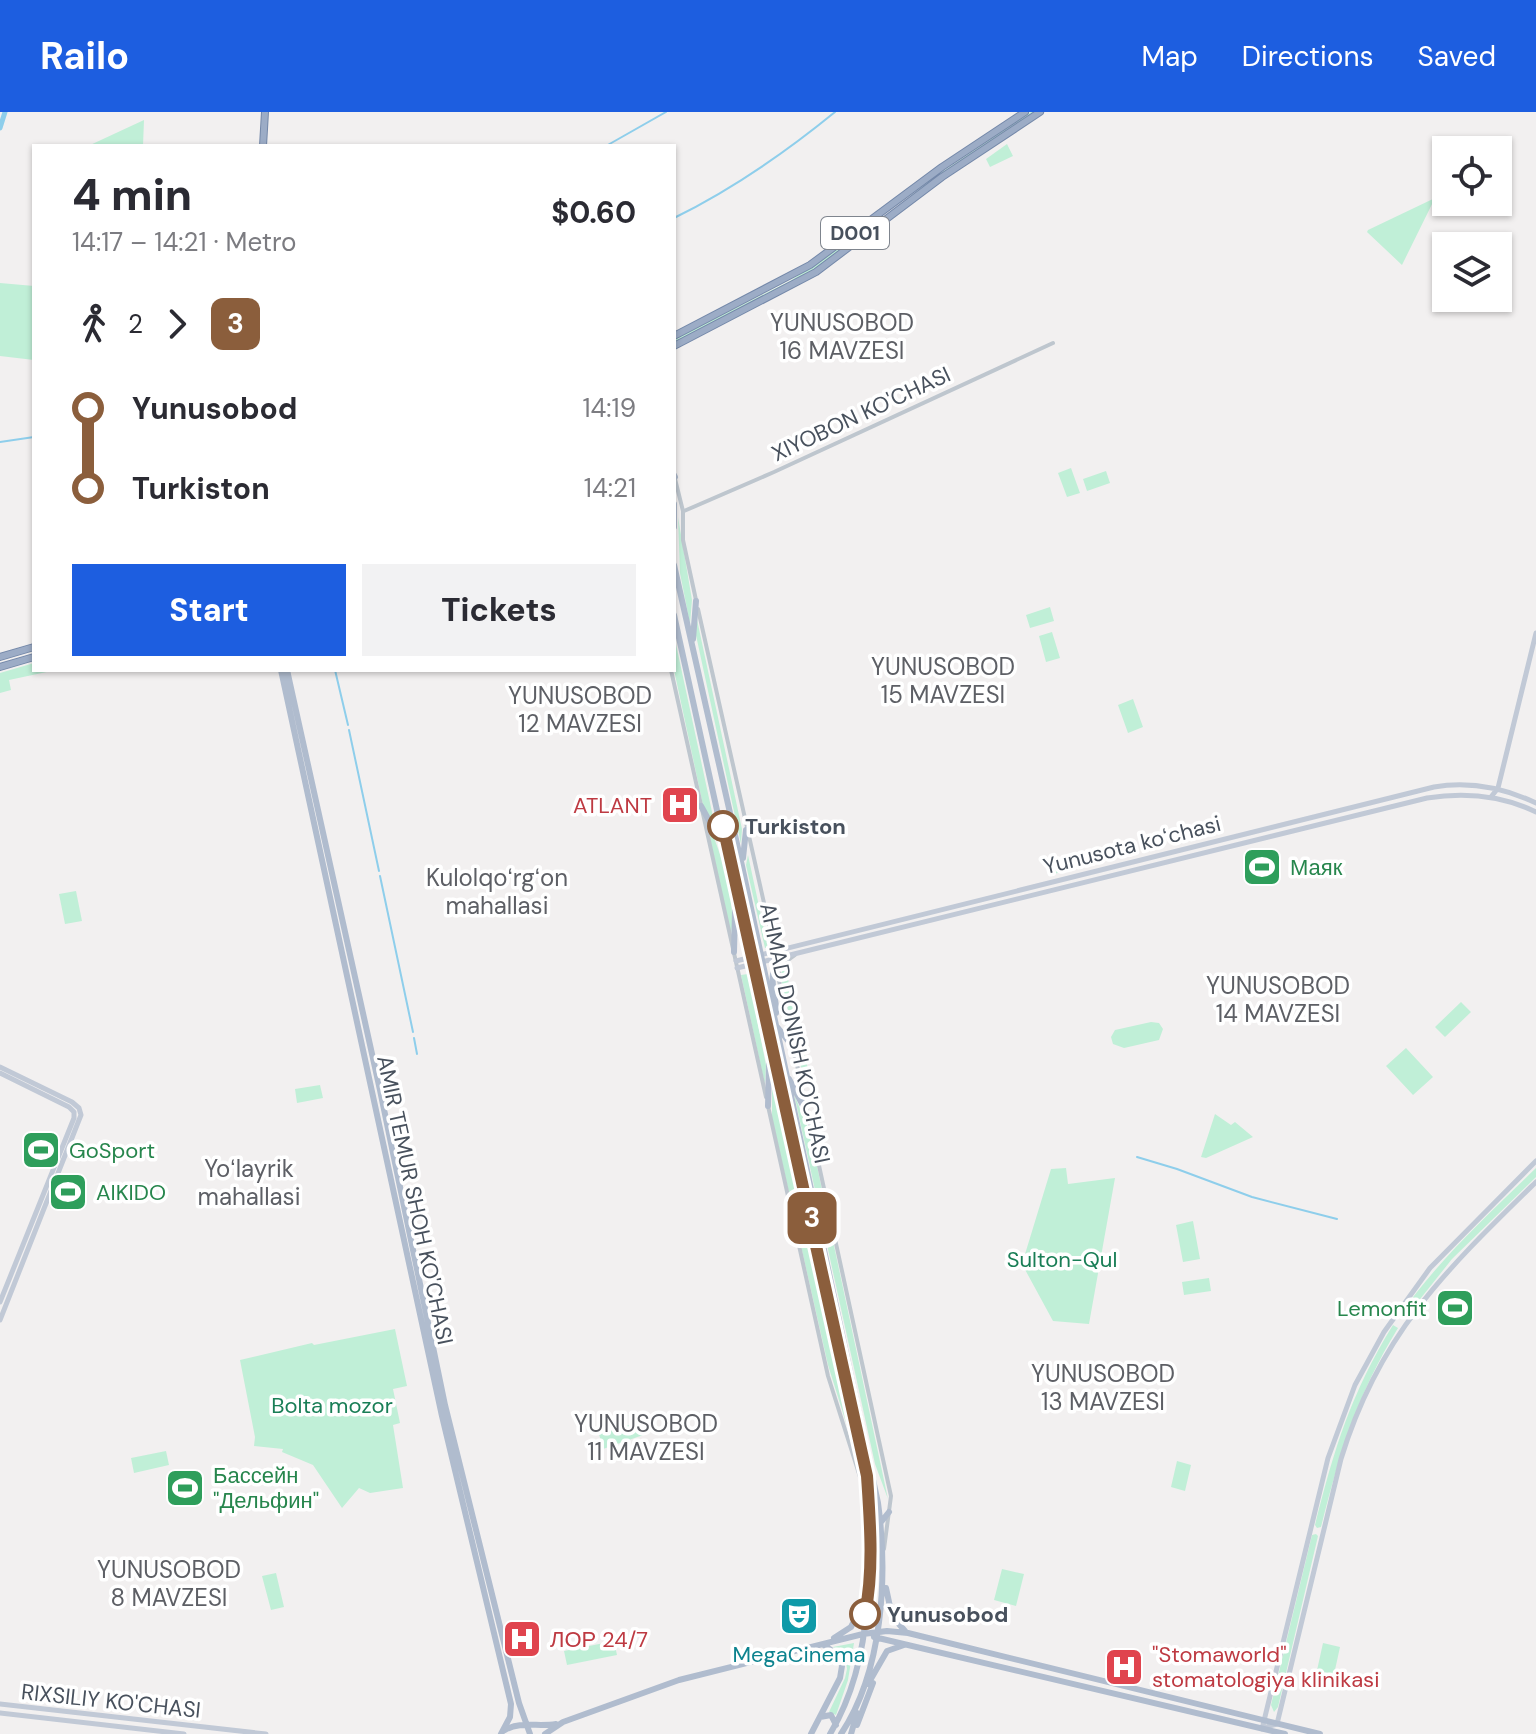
<!DOCTYPE html>
<meta charset="utf-8">
<style>
:root{--surface:#fff;--page:#f2f2f3;--text:#2b2b33;--muted:#7c7c81;--accent:#1d5ee0}
body{margin:0;font-family:"DM Sans",sans-serif;background:var(--page);color:var(--text);height:100vh;display:flex;flex-direction:column;font-size:30px;white-space:nowrap}
*{box-sizing:border-box;margin:0}
p{font-size:26px;color:var(--muted)}
.icon{flex:none;width:44px;height:44px;fill:none;stroke:currentColor;stroke-width:2;stroke-linecap:round;stroke-linejoin:round}
.map{position:relative;flex:1;overflow:hidden}
.details{position:absolute;left:32px;top:32px;width:644px;height:528px;display:flex;flex-direction:column;background:var(--surface);border-radius:0px;box-shadow:0 2px 6px #0004}
.details>*{flex:none}
.badge{padding:0 16px;border-radius:12px;font-size:28px;line-height:52px}
.fabs{position:absolute;left:1432px;top:24px;display:grid;gap:16px}
.fabs a{display:grid;place-items:center;width:80px;height:80px;border-radius:0px;background:var(--surface);box-shadow:0 2px 6px #0004;font-size:40px}
.map>.badge{position:absolute;translate:-50% -50%;box-shadow:0 0 0 4px #fff}
.legs{display:flex;align-items:center;gap:12px;height:88px;padding:0 40px;font-size:26px}
.legs p{margin-inline-start:auto}
.summary{display:flex;align-items:center;justify-content:space-between;height:136px;padding:0 40px}
h1{font-size:44px;font-weight:800;line-height:60px}
.primary-button{display:flex;gap:16px;margin-top:auto;padding:16px 40px}
.primary-button a{flex:1;height:92px;border-radius:0px;background:var(--accent);color:#fff;font-size:32px;font-weight:800;line-height:92px;text-align:center}
.primary-button a+a{background:var(--page);color:var(--text)}
ul{padding:0 40px;list-style:none}
li{display:flex;align-items:center;gap:28px;height:80px;font-size:30px}
li i{display:grid;place-items:center;width:12px;height:100%;margin:0 10px;background:currentColor}
li i::after{content:'';width:20px;height:20px;margin:-10px;border:6px solid;border-radius:50%;background:var(--surface)}
li p{margin-inline-start:auto}
li:first-child i{background:linear-gradient(#0000 50%,currentColor 0)}
li:last-child i{background:linear-gradient(currentColor 50%,#0000 0)}
header{display:flex;align-items:center;gap:48px;box-sizing:border-box;height:112px;padding:0 40px;background:var(--accent);color:#fff}
header strong{font-size:38px}
nav{display:flex;gap:44px;margin-inline-start:auto;font-size:28px}
.map>svg:first-child{display:block}
.green{fill:#c0efd7}
.lines{fill:none;stroke-linecap:round;stroke-linejoin:round}
.stream{stroke:#8eceeb;stroke-width:2}
.canal{stroke:#8eceeb;stroke-width:5}
.trunk-casing{stroke:#7488a9;stroke-width:8}
.tertiary{stroke:#bec6ce;stroke-width:4}
.secondary{stroke:#c1c9d6;stroke-width:5}
.primary{stroke:#b0bcce;stroke-width:6}
.trunk{stroke:#9cacc6;stroke-width:6}
.line-1-casing{stroke:#fff;stroke-width:18}
.line-1{stroke:#8b5e3c;stroke-width:12}
.stop-1-dot{fill:#fff;stroke:#8b5e3c;stroke-width:4}
.labels{text-anchor:middle;dominant-baseline:central;stroke-width:7;stroke-linejoin:round;paint-order:stroke}
.shield{fill:#fff;stroke:#7f858e;stroke-width:2}
.shield-label{font-size:20px;font-weight:bold;fill:#48515d}
.street-label{font-size:22px;fill:#48515d;stroke:#fff}
.health-label{font-size:22px;fill:#be3a42;stroke:#fff;text-anchor:start}
.stop-label{font-size:22px;font-weight:bold;fill:#48515d;stroke:#fff;text-anchor:start}
.leisure-label{font-size:22px;fill:#27864d;stroke:#fff;text-anchor:start}
.park-label{font-size:22px;fill:#197e56;stroke:#fff}
.culture-label{font-size:22px;fill:#0d838f;stroke:#fff}
.neighbourhood-label{font-size:24px;fill:#5d5f65;stroke:#fff}
</style>
<header>
<strong>Railo</strong>
<nav><a>Map</a><a>Directions</a><a>Saved</a></nav>
</header>
<div class="map">
<svg width="1536" height="1622" viewBox="0 0 1536 1622">
<rect width="100%" height="100%" fill="#f2f0f0"/>
<path class="green" d="M1031 0H1036L879 109 936 64Z
M144 8 143 34H88Z
M1007 32 1013 44 990 55 986 47Z
M1435 86 1402 153 1367 120 1368 118Z
M869 115 871 117 804 165 674 231V227L790 169Z
M0 171 34 174V248L0 244Z
M1071 356 1080 381 1067 385 1058 361Z
M1106 359 1110 371 1087 379 1083 367Z
M678 405 692 488 690 512 680 461Z
M1050 495 1054 509 1030 516 1026 503Z
M696 503 742 717 741 732 694 514Z
M1052 520 1060 546 1046 550 1039 524Z
M674 523 715 714 703 693 674 558Z
M34 551V558H56L9 568 11 578 0 581V561Z
M1133 587 1143 615 1128 621 1118 593Z
M706 708C721 738 737 790 731 822Z
M748 743 768 836H765L746 753Z
M1073 744 1076 756 1050 763 1047 750Z
M76 779 82 809 65 812 59 782Z
M785 854 808 957V963L803 964 780 863Z
M755 860 782 961 869 1363 874 1412 872 1411 867 1363Z
M748 862 766 953 765 973 741 863Z
M1461 890 1471 900 1445 925 1435 915Z
M1151 910 1159 911 1163 917 1159 928 1124 936 1113 932 1111 925 1115 918Z
M1406 936 1433 965 1413 983 1386 954Z
M772 971 854 1325 857 1346 828 1253 772 1006Z
M320 973 323 986 297 991 295 977Z
M794 982 810 1021 888 1387 875 1352Z
M1215 1002 1231 1013 1235 1010 1253 1025 1206 1046 1201 1045Z
M1066 1056 1068 1072 1115 1066 1089 1212 1053 1209 1022 1152 1051 1057Z
M1536 1056V1065L1452 1147 1405 1206 1401 1207 1400 1203C1438 1148 1488 1103 1536 1056Z
M1193 1109 1200 1147 1183 1150 1176 1113Z
M1209 1166 1211 1179 1184 1183 1182 1170Z
M1393 1213 1398 1216C1357 1283 1340 1340 1321 1415L1317 1416 1315 1413C1334 1337 1351 1281 1393 1213Z
M395 1217 407 1274 393 1277 400 1311 393 1313 403 1376 370 1381 359 1376 342 1396 313 1353 282 1340 283 1337 254 1334 255 1325 240 1248 312 1231 314 1233Z
M642 1309 646 1322 603 1337 599 1322Z
M166 1339 169 1353 134 1361 131 1346Z
M1177 1349 1191 1353 1185 1379 1171 1375Z
M1316 1422 1318 1424 1278 1595 1274 1600 1271 1593 1312 1423Z
M1002 1457 1024 1462 1016 1494 994 1488Z
M276 1461 284 1495 271 1498 262 1464Z
M614 1529 617 1543 567 1553 564 1539Z
M854 1531 848 1568 836 1603 829 1600 845 1566 847 1557 845 1544 833 1535Z
M1323 1531 1340 1535 1333 1567 1316 1563Z"/>
<g class="lines">
<path class="stream" d="M606 34 666 0
M674 106C731 78 786 40 835 0
M0 330 34 325
M335 558 348 613
M349 618 379 759
M380 764 413 920
M414 926 417 942
M1137 1045 1177 1057 1252 1085 1337 1107"/>
<path class="canal" d="M0 16 5 0"/>
<g class="trunk-casing">
<path id="trunk" d="M263 34 265 0
M674 224 810 153 942 55 1025 0
M674 234 816 160 942 65 1040 0
M0 545 34 535
M0 555 34 545"/>
</g>
<path class="tertiary" d="M674 363 683 399V428L696 488
M684 399 774 360 1053 231
M698 497 773 831 778 837
M671 558 766 985
M795 843 780 854 778 864 806 995
M768 994 828 1264 860 1365
M808 1003 891 1384 884 1437"/>
<path class="secondary" d="M1491 685 1498 676 1536 521
M736 849 1434 675C1469 669 1504 676 1536 691
M737 856 1427 686C1465 680 1501 683 1536 700
M0 955 72 990 79 996 81 1003 0 1208
M0 961 69 995 74 1000V1006L0 1190
M0 1592 266 1622
M0 1601 184 1622
M1263 1616 1277 1612 1341 1347C1379 1222 1446 1158 1536 1070
M1262 1617 1328 1346 1355 1273 1384 1220 1430 1156 1536 1049"/>
<path class="primary" d="M674 363 675 365
M674 392V415
M674 453 742 754 878 1391C888 1464 883 1559 841 1622
M674 503 862 1357C871 1444 877 1544 830 1622
M693 527 696 489
M281 558 442 1304 511 1592 510 1605 501 1622
M287 558 380 978 445 1293 519 1591 530 1622
M701 694 722 732
M743 746 746 718
M734 840 735 799
M776 901C777 876 762 862 787 844
M778 916 793 935
M789 967 808 1003
M768 994 769 952
M867 1412 877 1415 889 1400
M886 1476 892 1504 905 1519
M874 1525 1285 1622
M834 1526 851 1515 864 1490
M868 1572 887 1539 904 1533
M820 1605 831 1603 836 1613
M857 1613 873 1571
M505 1618C520 1609 538 1615 556 1612
M545 1622 563 1610 679 1568 863 1522 887 1519 908 1521 1320 1622
M811 1622 840 1566 842 1554 839 1544 824 1533
M851 1622 857 1601"/>
<use href="#trunk" class="trunk"/>
</g>
<g class="lines">
<g class="line-1-casing">
<path id="line-1" d="M723 714 867 1364C870 1409 874 1458 865 1502"/>
</g>
<use href="#line-1" class="line-1"/>
</g>
<defs>
<g id="hospital-square" transform="scale(2)"><rect x="-9" y="-9" width="18" height="18" rx="4" fill="#e0444e" stroke="#fff"/><path d="M-5-5h3v3.5h4V-5h3V5h-3V1.5h-4V5h-3Z" fill="#fff"/></g>
<g id="stadium-square" transform="scale(2)"><rect x="-9" y="-9" width="18" height="18" rx="4" fill="#2e9e5b" stroke="#fff"/><path d="M0-5a6.5 5 0 1 0 0 10a6.5 5 0 1 0 0-10ZM-3.5-1.8h7v3.6h-7Z" fill="#fff"/></g>
<g id="theatre-square" transform="scale(2)"><rect x="-9" y="-9" width="18" height="18" rx="4" fill="#0f9aa8" stroke="#fff"/><path d="M-5-5.5Q0-4 5-5.5V0Q5 5 0 6Q-5 5-5 0ZM-3.3-2.5H-1v1.5H-3.3ZM1-2.5H3.3v1.5H1ZM-2.8 1Q0 5.5 2.8 1Z" fill="#fff"/></g>
</defs>
<g fill-rule="evenodd">
<use href="#hospital-square" x="680" y="693"/>
<use href="#stadium-square" x="1262" y="755"/>
<use href="#stadium-square" x="41" y="1038"/>
<use href="#stadium-square" x="68" y="1080"/>
<use href="#stadium-square" x="1455" y="1196"/>
<use href="#stadium-square" x="185" y="1376"/>
<use href="#theatre-square" x="799" y="1504"/>
<use href="#hospital-square" x="522" y="1527"/>
<use href="#hospital-square" x="1124" y="1555"/>
</g>
<g class="stop-1-dot">
<circle cx="723" cy="714" r="14"/>
<circle cx="865" cy="1502" r="14"/>
</g>
<g class="labels">
<rect class="shield" x="821" y="105" width="68" height="32" rx="6"/>
<g class="shield-label">
<text x="855" y="121">D001</text>
</g>
<g class="street-label">
<text transform="translate(861 302) rotate(-25)">XIYOBON KO'CHASI</text>
<text transform="translate(1132 733) rotate(-14)">Yunusota koʻchasi</text>
<text transform="translate(795 921) rotate(78)">AHMAD DONISH KO'CHASI</text>
<text transform="translate(415 1088) rotate(78)">AMIR TEMUR SHOH KO'CHASI</text>
<text transform="translate(111 1589) rotate(6)">RIXSILIY KO'CHASI</text>
</g>
<g class="health-label">
<text x="652" y="693" text-anchor="end">ATLANT</text>
<text x="550" y="1527">ЛОР 24/7</text>
<text x="1152" y="1542">"Stomaworld"<tspan x="1152" dy="25">stomatologiya klinikasi</tspan></text>
</g>
<g class="stop-label">
<text x="745" y="714">Turkiston</text>
<text x="887" y="1502">Yunusobod</text>
</g>
<g class="leisure-label">
<text x="1290" y="755">Маяк</text>
<text x="69" y="1038">GoSport</text>
<text x="96" y="1080">AIKIDO</text>
<text x="1427" y="1196" text-anchor="end">Lemonfit</text>
<text x="213" y="1363">Бассейн<tspan x="213" dy="25">"Дельфин"</tspan></text>
</g>
<g class="park-label">
<text x="1062" y="1147">Sulton-Qul</text>
<text x="332" y="1293">Bolta mozor</text>
</g>
<g class="culture-label">
<text x="799" y="1542">MegaCinema</text>
</g>
<g class="neighbourhood-label">
<text x="842" y="210">YUNUSOBOD<tspan x="842" dy="28">16 MAVZESI</tspan></text>
<text x="943" y="554">YUNUSOBOD<tspan x="943" dy="28">15 MAVZESI</tspan></text>
<text x="580" y="583">YUNUSOBOD<tspan x="580" dy="28">12 MAVZESI</tspan></text>
<text x="497" y="765">Kulolqoʻrgʻon<tspan x="497" dy="28">mahallasi</tspan></text>
<text x="1278" y="873">YUNUSOBOD<tspan x="1278" dy="28">14 MAVZESI</tspan></text>
<text x="249" y="1056">Yoʻlayrik<tspan x="249" dy="28">mahallasi</tspan></text>
<text x="1103" y="1261">YUNUSOBOD<tspan x="1103" dy="28">13 MAVZESI</tspan></text>
<text x="646" y="1311">YUNUSOBOD<tspan x="646" dy="28">11 MAVZESI</tspan></text>
<text x="169" y="1457">YUNUSOBOD<tspan x="169" dy="28">8 MAVZESI</tspan></text>
</g>
</g>
</svg>
<div class="fabs">
<a><svg class="icon" aria-label="locate" viewBox="0 0 24 24"><circle cx="12" cy="12" r="6"/><path d="M12 2v4M12 18v4M2 12h4M18 12h4"/></svg></a>
<a><svg class="icon" aria-label="layers" viewBox="0 0 24 24"><path d="M12 4l9 5-9 5-9-5zM3 14l9 5 9-5"/></svg></a>
</div>
<b class="badge" style="left:812px;top:1106px;background:#8b5e3c;color:#fff">3</b>
<section class="details">
<div class="summary"><div><h1>4 min</h1><p>14:17 – 14:21 · Metro</p></div><b>$0.60</b></div>
<div class="legs"><svg class="icon" aria-label="walk" viewBox="0 0 24 24"><circle cx="13" cy="4" r="2"/><path d="M13 8l-2 6 4 7M11 14l-3 7M7 12l3-4h3l4 4"/></svg>2<svg class="icon" aria-label="forward" viewBox="0 0 24 24"><path d="M9 5l7 7-7 7"/></svg><b class="badge" style="background:#8b5e3c;color:#fff">3</b></div>
<ul>
<li><i style="color:#8b5e3c"></i><b>Yunusobod</b><p>14:19</p></li>
<li><i style="color:#8b5e3c"></i><b>Turkiston</b><p>14:21</p></li>
</ul>
<div class="primary-button"><a>Start</a><a>Tickets</a></div>
</section>
</div>
